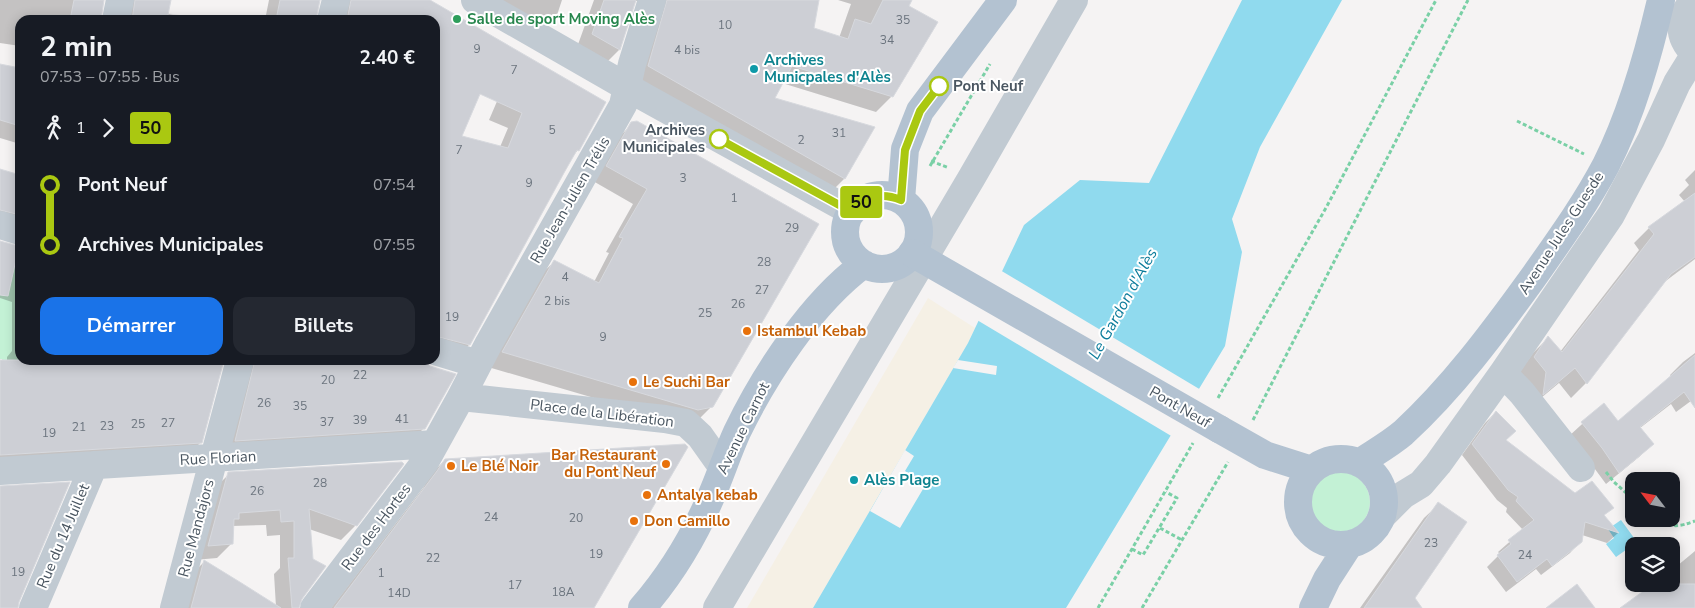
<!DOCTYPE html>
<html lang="fr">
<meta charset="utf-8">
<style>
:root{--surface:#171b24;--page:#242831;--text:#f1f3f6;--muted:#9ea1a6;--accent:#1a73e8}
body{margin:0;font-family:"Nunito Sans",sans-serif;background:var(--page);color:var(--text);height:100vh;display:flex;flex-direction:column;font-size:19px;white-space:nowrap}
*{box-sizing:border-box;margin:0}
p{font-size:16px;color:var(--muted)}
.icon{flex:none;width:28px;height:28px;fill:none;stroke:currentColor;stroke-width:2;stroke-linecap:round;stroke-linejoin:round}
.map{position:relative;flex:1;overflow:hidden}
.sheet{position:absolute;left:15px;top:15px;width:425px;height:350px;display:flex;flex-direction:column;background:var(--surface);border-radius:15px;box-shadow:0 2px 12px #0003}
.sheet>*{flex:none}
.badge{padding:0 10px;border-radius:4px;font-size:18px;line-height:32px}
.needle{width:32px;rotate:302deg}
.fabs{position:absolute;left:1625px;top:472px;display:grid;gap:10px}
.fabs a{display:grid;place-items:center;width:55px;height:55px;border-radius:10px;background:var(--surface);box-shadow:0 2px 12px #0003;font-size:25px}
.map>.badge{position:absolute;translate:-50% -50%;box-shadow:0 0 0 2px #fff}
.legs{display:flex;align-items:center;gap:8px;height:55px;padding:0 25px;font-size:16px}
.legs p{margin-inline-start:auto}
.headline{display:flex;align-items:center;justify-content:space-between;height:85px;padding:0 25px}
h1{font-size:28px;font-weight:700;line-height:38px}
.action{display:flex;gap:10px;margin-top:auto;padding:10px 25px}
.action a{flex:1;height:58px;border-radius:15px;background:var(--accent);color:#fff;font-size:20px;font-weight:700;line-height:58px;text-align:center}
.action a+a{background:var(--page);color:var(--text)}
ul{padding:0 25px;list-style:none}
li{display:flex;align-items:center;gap:18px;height:60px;font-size:19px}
li i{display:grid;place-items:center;width:8px;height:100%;margin:0 6px;background:currentColor}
li i::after{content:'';width:12px;height:12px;margin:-6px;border:4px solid;border-radius:50%;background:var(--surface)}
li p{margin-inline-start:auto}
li:first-child i{background:linear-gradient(#0000 50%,currentColor 0)}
li:last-child i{background:linear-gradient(currentColor 50%,#0000 0)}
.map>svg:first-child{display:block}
.education{fill:#e6e4e5}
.green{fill:#c3f1d5}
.sand{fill:#f5f0e5}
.water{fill:#90daee}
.pier{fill:#f5f3f3}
.shadow{fill:#0003;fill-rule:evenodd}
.building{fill:#cdcfd5;stroke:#d7d9de;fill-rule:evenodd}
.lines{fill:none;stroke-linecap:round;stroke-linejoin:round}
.path{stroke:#7ad0a6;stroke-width:3;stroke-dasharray:4 2.5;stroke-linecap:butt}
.minor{stroke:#c1cad2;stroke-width:28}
.major{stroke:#b3c2d1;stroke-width:28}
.major-bridge{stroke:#b3c2d1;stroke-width:28}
.line-1-casing{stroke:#fff;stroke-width:11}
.line-1{stroke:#aac811;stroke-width:8}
.leisure-dot{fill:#2e9e5b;stroke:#fff;stroke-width:2}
.culture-dot{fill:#0f9aa8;stroke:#fff;stroke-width:2}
.stop-1-dot{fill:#fff;stroke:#aac811;stroke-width:2.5}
.food-dot{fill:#e8710a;stroke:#fff;stroke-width:2}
.labels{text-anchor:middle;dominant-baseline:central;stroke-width:4;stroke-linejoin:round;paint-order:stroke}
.number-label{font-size:12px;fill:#6b747e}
.leisure-label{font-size:15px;font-weight:bold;fill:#27864d;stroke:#fff;text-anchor:start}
.culture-label{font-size:15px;font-weight:bold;fill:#0d838f;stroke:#fff;text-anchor:start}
.stop-label{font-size:15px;font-weight:bold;fill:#4a5661;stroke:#fff;text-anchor:start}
.street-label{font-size:15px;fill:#4a5661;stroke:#fff}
.food-label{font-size:15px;font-weight:bold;fill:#c56008;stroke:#fff;text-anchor:start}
.water-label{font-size:16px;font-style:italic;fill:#0c7c9b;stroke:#fff}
</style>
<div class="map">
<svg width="1695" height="608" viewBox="0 0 1695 608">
<rect width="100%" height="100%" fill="#f5f3f3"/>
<path class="education" d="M135 8 211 20H133Z"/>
<path class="green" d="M20 244V360L2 364V359H0V279L11 282Z
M1310 502a30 30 0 1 1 60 0a30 30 0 1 1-60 0Z"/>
<path class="sand" d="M928 298 975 328 968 343 813 608H747Z"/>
<path class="water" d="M1242 0H1342L1260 147 1232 219 1242 252 1225 346 1066 608H813L968 343 1024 225 1080 180 1149 183Z
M1621 520 1637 542 1616 557 1606 544 1614 538 1608 529Z"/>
<path class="pier" d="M1000 270 1201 390 1173 437 977 320Z
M958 360 997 366 996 375 953 368Z
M905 450 914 456 905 471 926 484 900 528 870 511Z"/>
<path class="shadow" d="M0 0H103L100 20H20V46L0 43Z
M110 0H170L167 14 203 20H121Z
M269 0H319L315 20H265Z
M346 0H427L578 150 573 156 469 345 454 359 435 354V20H336ZM481 89 498 99 489 120 508 128 500 147 461 137Z
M489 0H562L557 15 541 30Z
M594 0H818L812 29 839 38 851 4 838 0H911L907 6 892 96 876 112 782 83 773 99 874 128 844 179 828 195 632 82 641 1H634L619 50 603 66 576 50Z
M0 65 20 69V144L0 138Z
M632 124 712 406 697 421 683 424 488 367 539 276 554 262 594 282 609 253 606 252 633 204 593 181 617 139Z
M0 170 20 176V241L0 228Z
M1695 170V259L1663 283 1586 383 1571 398 1559 383 1529 408 1519 373 1533 353 1548 338 1560 352 1639 250 1634 243 1649 228 1685 202 1679 195 1689 185 1685 180Z
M0 243 20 247V360H223L201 442 186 457 0 469V360H7V357L12 351V302L0 298Z
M1695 353V398L1676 412 1671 404 1640 428 1652 444 1639 457 1606 484 1589 461 1569 436 1603 405 1618 423 1671 377 1670 375 1683 362Z
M230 360H421L424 428 409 443 221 455Z
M1496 412 1505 441 1575 495 1612 508 1603 516 1618 533 1607 543 1582 535 1581 541 1570 553 1541 575 1536 569 1506 592 1487 567 1500 554 1498 552 1523 530 1506 512 1507 508 1497 500 1462 455 1485 423Z
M445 460 594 608H331L423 488 430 475Z
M229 474 356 525 341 540 309 529 300 598 298 608H181L190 576 204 562 276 607 274 574 280 568V535L267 536 266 525 232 526V543L217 558 194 560 214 489Z
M1439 504 1413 598 1421 608H1360L1424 518Z
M1695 551V593L1676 608H1622L1655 584H1671V571Z"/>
<path class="building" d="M74 0H104L101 20H70Z
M135 0H171L167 20H132Z
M280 0H320L316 20H276Z
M351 0H430L606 102 579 151 577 150 565 171 470 345 435 336V20H347ZM480 94 522 113 508 148 462 136Z
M604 0H636L620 50 592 34Z
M667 0H819L814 28 848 39 855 19 871 24 883 0H912L909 6 938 22 893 97 792 66 775 98 875 127 845 179 648 66Z
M0 64 20 68V126L0 120Z
M637 121 819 224 713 407 698 410 502 352 554 260 599 283 623 238 619 237 647 189 606 166 631 122Z
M0 169 20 175V215L0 210Z
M1695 193V257L1671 274 1587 384 1575 368 1543 395 1546 372 1534 357 1548 336 1562 352 1654 234 1648 227Z
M0 241 19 246 8 296 0 295Z
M1695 355V408L1684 392 1640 427 1654 444 1619 473 1602 448 1581 422 1604 403 1618 421Z
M0 360H224L202 443 0 455Z
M255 360H423L430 366 456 374 425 429 235 441Z
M1496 411 1516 431 1506 440 1575 493 1592 481 1614 508 1604 515 1619 533 1585 522 1582 542 1552 566 1547 559 1517 582 1497 555 1511 544 1508 540 1534 520 1516 501 1518 497 1508 490 1472 444Z
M685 444 688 447 594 608H334L437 471 445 459Z
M402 462 404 464 357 526 309 509 313 559 326 566 302 599 299 608H292L288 558H294V521L281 522 280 510 239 513V519H234L233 544 208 546 228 472Z
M70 482 19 602 18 608H0V486Z
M1438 502 1467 522 1415 598 1422 608H1364Z
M204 560 243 584 281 608H191Z
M1577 584 1595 608H1546Z
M1653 584H1695V608H1620Z"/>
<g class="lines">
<path class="path" d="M1517 121 1584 154
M931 161 949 168
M930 166 990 64
M1218 398 1327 206 1436 0
M1253 420 1468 0
M1606 472 1614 482 1634 500
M1656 519C1671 528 1679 527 1695 521
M1160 528 1182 540
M1132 549 1143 555 1177 498 1166 492
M1098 608 1193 443
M1142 608 1228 462"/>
<path class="minor" d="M475 0 646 98 852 212
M1695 0C1677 17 1677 37 1695 54
M116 20 120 0
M331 20 336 0
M0 225 20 231
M435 351 478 364
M1503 373 1522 393 1581 468
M461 397 665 419 686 423 700 436 722 467
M0 471 435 444
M1382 516 1403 495 1421 484 1438 464 1503 373 1611 215 1651 140 1677 83 1695 54
M33 608 94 465
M174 608 240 360
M314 608 425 462 461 397 489 343 623 105 632 64 652 0
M717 608 972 177 1074 0"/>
<path class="major" d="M845 232a37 37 0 1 1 74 0a37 37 0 1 1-74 0Z
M901 200 905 149 920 111 1003 0
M1219 429 1265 455 1312 470
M1298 502a43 43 0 1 1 86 0a43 43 0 1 1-86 0Z
M1359 463C1374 453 1390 444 1403 433 1452 388 1493 333 1532 279 1558 242 1585 205 1606 165 1632 113 1648 56 1661 0
M642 608C670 576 693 538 710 499 720 477 727 454 737 432 765 374 812 302 864 264
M1313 608 1327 579 1349 545"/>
<path class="major-bridge" d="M912 253 1219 429"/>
</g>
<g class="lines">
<g class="line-1-casing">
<path id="line-1" d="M719 139 852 212C866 196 881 192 901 200L905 150 920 111 939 86"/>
</g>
<use href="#line-1" class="line-1"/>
</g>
<circle class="leisure-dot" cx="457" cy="19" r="5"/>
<g class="culture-dot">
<circle cx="754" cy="69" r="5"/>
<circle cx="854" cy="480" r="5"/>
</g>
<g class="stop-1-dot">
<circle cx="939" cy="86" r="9"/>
<circle cx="719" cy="139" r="9"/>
</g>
<g class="food-dot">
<circle cx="747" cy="331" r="5"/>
<circle cx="633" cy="382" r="5"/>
<circle cx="666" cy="464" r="5"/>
<circle cx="451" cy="466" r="5"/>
<circle cx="647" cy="495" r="5"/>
<circle cx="634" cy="521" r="5"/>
</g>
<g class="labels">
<g class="number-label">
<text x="903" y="20">35</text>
<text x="725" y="25">10</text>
<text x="887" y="40">34</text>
<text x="477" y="49">9</text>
<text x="687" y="50">4 bis</text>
<text x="514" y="70">7</text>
<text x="552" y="130">5</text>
<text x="839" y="133">31</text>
<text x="801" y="140">2</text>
<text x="459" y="150">7</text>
<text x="683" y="178">3</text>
<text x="529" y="183">9</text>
<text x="734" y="198">1</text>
<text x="792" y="228">29</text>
<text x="764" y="262">28</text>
<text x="565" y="277">4</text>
<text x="762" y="290">27</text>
<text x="557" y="301">2 bis</text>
<text x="738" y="304">26</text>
<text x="705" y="313">25</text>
<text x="452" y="317">19</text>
<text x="603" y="337">9</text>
<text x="360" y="375">22</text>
<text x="328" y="380">20</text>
<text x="264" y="403">26</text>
<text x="300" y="406">35</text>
<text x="402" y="419">41</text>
<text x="360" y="420">39</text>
<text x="327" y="422">37</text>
<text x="168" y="423">27</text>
<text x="138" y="424">25</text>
<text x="107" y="426">23</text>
<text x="79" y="427">21</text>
<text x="49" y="433">19</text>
<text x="320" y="483">28</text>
<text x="257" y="491">26</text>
<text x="491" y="517">24</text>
<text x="576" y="518">20</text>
<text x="1431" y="543">23</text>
<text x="596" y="554">19</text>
<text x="1525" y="555">24</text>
<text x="433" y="558">22</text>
<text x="18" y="572">19</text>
<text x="381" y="573">1</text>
<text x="515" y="585">17</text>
<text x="563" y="592">18A</text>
<text x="399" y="593">14D</text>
</g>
<g class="leisure-label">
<text x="467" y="19">Salle de sport Moving Alès</text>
</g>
<g class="culture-label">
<text x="764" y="60">Archives<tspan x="764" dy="17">Municpales d'Alès</tspan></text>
<text x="864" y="480">Alès Plage</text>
</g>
<g class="stop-label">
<text x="953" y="86">Pont Neuf</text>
<text x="705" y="130" text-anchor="end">Archives<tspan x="705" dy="17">Municipales</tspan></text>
</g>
<g class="street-label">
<text transform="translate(570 200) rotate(-60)">Rue Jean-Julien Trélis</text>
<text transform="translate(1561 233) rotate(-57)">Avenue Jules Guesde</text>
<text transform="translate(1180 407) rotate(30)">Pont Neuf</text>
<text transform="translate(602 413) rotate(7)">Place de la Libération</text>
<text transform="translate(743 428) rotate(-64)">Avenue Carnot</text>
<text transform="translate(218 458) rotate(-3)">Rue Florian</text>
<text transform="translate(376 527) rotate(-53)">Rue des Hortes</text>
<text transform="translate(196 528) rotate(-75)">Rue Mandajors</text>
<text transform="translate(63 536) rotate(-67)">Rue du 14 Juillet</text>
</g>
<g class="food-label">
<text x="757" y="331">Istambul Kebab</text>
<text x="643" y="382">Le Suchi Bar</text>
<text x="656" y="455" text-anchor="end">Bar Restaurant<tspan x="656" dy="17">du Pont Neuf</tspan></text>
<text x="461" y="466">Le Blé Noir</text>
<text x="657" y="495">Antalya kebab</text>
<text x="644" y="521">Don Camillo</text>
</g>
<g class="water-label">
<text transform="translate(1123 304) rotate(-61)">Le Gardon d'Alès</text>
</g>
</g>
</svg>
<div class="fabs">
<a><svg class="needle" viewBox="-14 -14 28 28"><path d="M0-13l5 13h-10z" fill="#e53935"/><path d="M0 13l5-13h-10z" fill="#9ea1a6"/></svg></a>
<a><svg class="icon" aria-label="layers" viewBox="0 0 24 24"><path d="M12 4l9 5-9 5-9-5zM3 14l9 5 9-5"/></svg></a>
</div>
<b class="badge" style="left:861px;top:202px;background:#aac811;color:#111">50</b>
<section class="sheet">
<div class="headline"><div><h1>2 min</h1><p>07:53 – 07:55 · Bus</p></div><b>2.40 €</b></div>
<div class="legs"><svg class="icon" aria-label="walk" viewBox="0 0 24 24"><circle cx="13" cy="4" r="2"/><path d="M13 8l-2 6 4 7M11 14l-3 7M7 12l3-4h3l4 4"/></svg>1<svg class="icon" aria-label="forward" viewBox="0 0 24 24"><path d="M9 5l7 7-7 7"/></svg><b class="badge" style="background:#aac811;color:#111">50</b></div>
<ul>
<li><i style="color:#aac811"></i><b>Pont Neuf</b><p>07:54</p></li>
<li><i style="color:#aac811"></i><b>Archives Municipales</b><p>07:55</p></li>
</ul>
<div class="action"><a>Démarrer</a><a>Billets</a></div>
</section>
</div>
